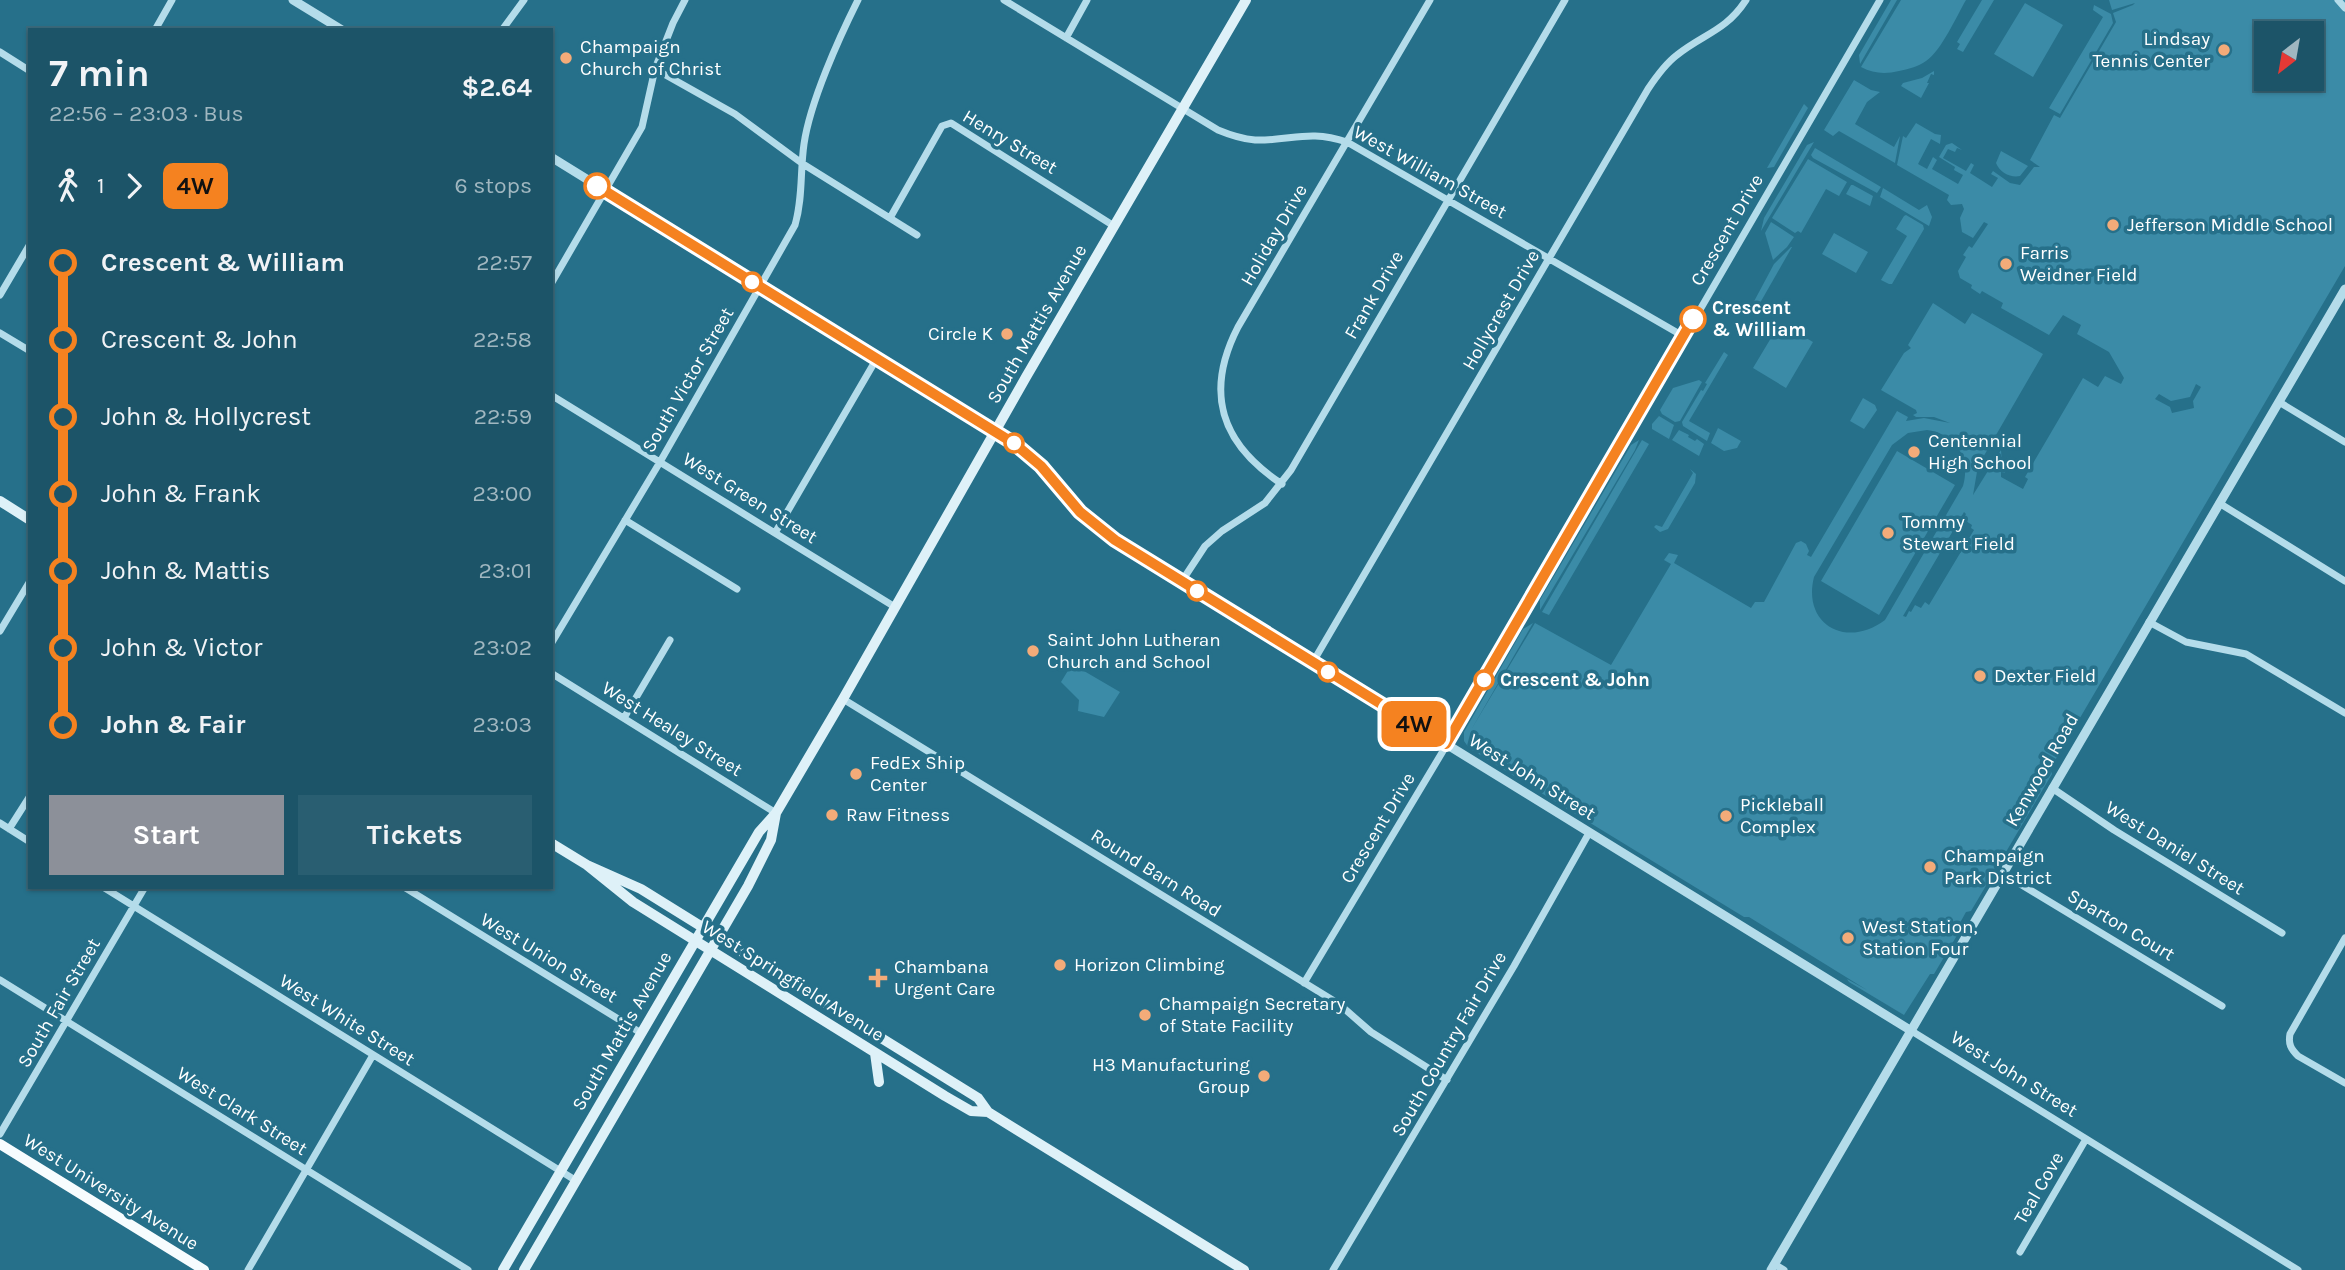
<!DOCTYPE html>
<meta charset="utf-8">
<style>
:root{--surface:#1c5468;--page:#295e71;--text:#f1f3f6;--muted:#a0b7c0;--line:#3a6a7c;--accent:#8c9099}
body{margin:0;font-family:Karla,sans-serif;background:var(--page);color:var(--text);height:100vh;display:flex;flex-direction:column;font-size:26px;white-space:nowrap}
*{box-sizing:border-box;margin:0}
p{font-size:23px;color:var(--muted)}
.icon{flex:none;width:38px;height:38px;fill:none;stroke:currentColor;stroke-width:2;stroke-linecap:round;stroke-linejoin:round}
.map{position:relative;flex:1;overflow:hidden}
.side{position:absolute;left:28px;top:28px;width:525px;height:861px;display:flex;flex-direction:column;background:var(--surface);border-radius:0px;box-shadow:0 2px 5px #0004,0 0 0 2px var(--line)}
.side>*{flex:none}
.badge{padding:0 14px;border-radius:10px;font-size:24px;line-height:46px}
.needle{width:46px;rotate:211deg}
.controls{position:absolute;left:2254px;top:21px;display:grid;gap:14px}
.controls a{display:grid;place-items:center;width:70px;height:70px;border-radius:0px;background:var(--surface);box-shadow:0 2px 5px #0004,0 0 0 2px var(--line);font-size:35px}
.map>.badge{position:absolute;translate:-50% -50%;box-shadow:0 0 0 4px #fff}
.legs{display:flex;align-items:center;gap:10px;height:77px;padding:0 21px;font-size:23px}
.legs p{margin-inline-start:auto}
.head{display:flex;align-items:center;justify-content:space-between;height:119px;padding:0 21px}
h1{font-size:38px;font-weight:700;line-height:52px}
.action{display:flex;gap:14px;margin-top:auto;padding:14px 21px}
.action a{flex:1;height:80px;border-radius:0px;background:var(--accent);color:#fff;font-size:28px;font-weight:700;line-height:80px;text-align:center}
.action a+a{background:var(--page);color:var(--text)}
ul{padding:0 21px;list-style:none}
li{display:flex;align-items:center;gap:24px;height:77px;font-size:26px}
li i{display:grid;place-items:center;width:10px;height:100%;margin:0 9px;background:currentColor}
li i::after{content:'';width:18px;height:18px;margin:-9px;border:5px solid;border-radius:50%;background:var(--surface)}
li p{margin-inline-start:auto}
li:first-child i{background:linear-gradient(#0000 50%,currentColor 0)}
li:last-child i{background:linear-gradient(currentColor 50%,#0000 0)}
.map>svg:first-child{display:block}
.green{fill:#3b8ba7;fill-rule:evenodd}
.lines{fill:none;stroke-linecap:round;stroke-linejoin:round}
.minor{stroke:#b4dcea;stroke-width:7}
.tertiary{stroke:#b4dcea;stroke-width:9}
.secondary{stroke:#def1f8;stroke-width:10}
.primary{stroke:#f7fcfe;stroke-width:10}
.line-1-casing{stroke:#fff;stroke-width:16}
.line-1{stroke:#f58220;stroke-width:10}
.poi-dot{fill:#f3ab79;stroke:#26708a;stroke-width:2.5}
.stop-1-dot{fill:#fff;stroke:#f58220;stroke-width:3.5}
.labels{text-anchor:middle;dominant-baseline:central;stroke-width:7;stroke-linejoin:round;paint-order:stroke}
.poi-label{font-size:19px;fill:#fff;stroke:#26708a;text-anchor:start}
.street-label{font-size:19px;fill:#fff;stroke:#26708a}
.stop-label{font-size:19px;font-weight:bold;fill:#fff;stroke:#26708a;text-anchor:start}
</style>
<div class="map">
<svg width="2345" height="1270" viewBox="0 0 2345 1270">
<rect width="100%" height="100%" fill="#26708a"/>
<path class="green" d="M1891 0H1897L1860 64 1859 55Z
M1901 0H1966C1956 17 1942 50 1926 61 1918 67 1908 69 1899 71 1886 74 1874 74 1861 67Z
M1982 0H1994L1963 52 1957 49 1960 44 1957 42Z
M2109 0H2345V266L2050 769 2052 774 1971 911 1966 912 1961 921 1962 927 1934 974H1930L1904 1015 1849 982 1847 979 1867 990 1749 917H1744L1587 821V817L1585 820 1469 748 1464 741V732L1523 629 1533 623 1471 730 1535 623 1611 665 1671 564 1664 560 1669 553 1678 555 1674 563 1751 608 1755 602H1764L1796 543 1801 541 1806 544 1809 551 1807 555 1811 557 1897 411 1908 417 1906 421 1924 418 1950 423 1934 417H1916L1913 415 1917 413 1916 410 1881 390 1904 353 1911 348 1908 345 1933 303 1965 324 1972 313 2043 354 1978 466 1973 495 2001 450 2002 465 1998 470 2002 469 2008 457H2012L2009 466 2004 469 2005 473 2001 472V477L2023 489 2028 479 2025 477 2083 378 2098 387 2105 376 2121 384 2124 378 2109 352 2077 334 2081 325 2063 315 2049 335 2001 308 2003 303 1982 291 1980 294 1971 288 1972 285 1960 278 1958 271 1966 257 1963 255 1969 246 1972 248 1988 224 1984 222 1973 238 1962 232 1960 218 1964 209 1962 204 1951 205 1947 200 1949 195 1897 165 1903 136 1906 138 1916 123 1935 134 1941 135 1940 144 1931 139 1918 164 1927 169 1933 157 1937 160 1932 169 1958 184 1963 175 1954 170 1955 167 1939 157 1946 145 1952 143 1962 150 1957 148 1955 152 1948 149 1943 158 1966 171 1971 163 1974 165 1970 173 1992 187 1998 178 1991 174 1993 171 2010 183 2020 185 2034 167H2040L2030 160 2054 115 2060 118 2116 22 2113 13 2133 5 2135 3 2112 10ZM2266 33H2312V79H2266ZM2196 384 2201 387 2193 401 2194 408 2172 413 2170 407 2155 399 2159 394 2171 401 2190 397ZM1927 430C1956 434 1971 458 1963 486L1885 620C1847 649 1802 625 1814 577L1892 445 1908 433ZM1964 512 1966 514 1963 519 1972 525 1971 528 1974 530 1929 605 1925 602 1921 608 1915 605 1911 612 1909 611 1906 617 1903 616Z
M2025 3 2063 25 2033 77 1994 54Z
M2094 5 2111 14 2113 23 2060 114 2049 108 2103 17 2093 10Z
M1934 71V75L1931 74 1927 83H1929L1921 98 1901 86 1903 83 1922 78Z
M1854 80 1871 90 1880 92 1867 102 1855 124 1894 147 1900 136 1895 163 1839 131 1833 136 1824 130Z
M1804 104 1808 108 1774 167 1767 168Z
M1814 142 1761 231 1764 218 1807 145Z
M1815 148 1881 187 1877 193 1813 158 1811 155Z
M2001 151 2028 166 2020 176C2011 178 2000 173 1996 163Z
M1808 159 1847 182 1839 196 1826 189 1801 233 1798 231 1795 233 1772 218Z
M1851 185H1853L1873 196 1870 206 1846 194Z
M1883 188 1919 210 1927 205 1932 217 1929 226 1880 197Z
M1906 215 1923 225 1924 229 1892 284H1889L1881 280 1907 236 1896 229 1904 216Z
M1771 222 1794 237 1787 247 1773 260 1765 233Z
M1834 233 1868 252 1856 273 1822 254Z
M1791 247H1792L1756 310 1751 307 1774 264Z
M1780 323 1813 342 1786 388 1753 368Z
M1724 352 1728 355 1689 421 1710 433 1707 441 1683 426 1682 422 1701 390 1703 391 1707 384 1705 383Z
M1699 380 1702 382 1680 421 1675 422 1662 414 1660 410 1673 388Z
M1863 398 1875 405 1877 410 1864 429 1850 421Z
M1659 416 1674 425 1669 439 1652 429V424Z
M1718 428 1741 441 1737 448 1724 451 1711 443Z
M1679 430 1689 435 1688 437 1695 441 1697 439 1704 444 1699 456 1672 440Z
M1639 440 1635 450 1540 610V600L1631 445Z
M1642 440 1649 444 1549 615 1542 612Z
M1897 451 1955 485 1879 615 1821 581Z
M1690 469 1696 474 1695 483 1668 529 1660 532 1654 527 1656 525 1662 527 1693 473Z
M1072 664 1120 692 1104 717 1078 711 1079 700 1061 682Z"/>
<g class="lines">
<path class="minor" d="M1004 0 1218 130C1230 135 1242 139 1255 140 1292 141 1308 129 1347 142L1683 336
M2338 0 2345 8
M155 30 172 0
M502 30 524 0
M1066 38 1087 0
M0 52 30 71
M655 69 735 114 803 164 917 235
M890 218 942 126 951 123 1114 226
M551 284 642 127 655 69 673 23 685 0
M0 295 30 244
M0 333 30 351
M551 395 895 607
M2279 402 2345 442
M1282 484C1221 444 1204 393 1238 327L1430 0
M2219 503 2345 581
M625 520 737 589
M775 533 877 358
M1182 581 1205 546 1222 531 1265 503 1291 470 1565 0
M2149 622 2186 642 2246 654 2345 713
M0 631 30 581
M551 644 660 462 795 225C803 198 800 171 804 144 810 102 839 38 858 0
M1313 662 1648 89C1656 77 1665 64 1677 55 1703 34 1726 31 1746 0
M551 673 776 813
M843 699 1339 1004 1371 1032 1447 1080
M624 718 670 640
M2052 788 2114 830 2282 933
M0 823 30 842
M9 829 30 796
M2002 873 2222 1006
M103 887 575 1180
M404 887 641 1033
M2345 938 2290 1034C2288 1044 2291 1049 2298 1056L2345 1083
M0 980 468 1270
M1304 983 1458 726 1880 0
M1910 1030 2298 1270
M0 1134 145 887
M2020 1252 2086 1139
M1774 1264 1784 1270
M248 1270 373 1055
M1333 1270 1514 966 1589 833"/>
<path class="tertiary" d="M293 0 342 30
M551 157 1015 444 1041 466 1080 512 1115 540 1910 1030
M1771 1270 2345 289"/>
<path class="secondary" d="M0 501 30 520
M551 843 587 865 633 902 945 1096 971 1111 988 1112
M587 865 641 889 978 1098 988 1112 1244 1270
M875 1053 879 1082
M503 1270 759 832 776 813 843 699 1026 377 1246 0
M524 1270 748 886 771 840 776 813"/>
<path class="primary" d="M0 1144 204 1270"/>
</g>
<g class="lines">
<g class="line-1-casing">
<path id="line-1" d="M597 186 1015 444 1041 466 1080 512 1115 540 1446 744 1693 319"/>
</g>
<use href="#line-1" class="line-1"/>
</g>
<g class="poi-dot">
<circle cx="2224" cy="50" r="7"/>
<circle cx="566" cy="58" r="7"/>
<circle cx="2113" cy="225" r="7"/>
<circle cx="2006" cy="264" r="7"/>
<circle cx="1007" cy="334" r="7"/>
<circle cx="1914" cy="452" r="7"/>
<circle cx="1888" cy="533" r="7"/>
<circle cx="1033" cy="651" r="7"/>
<circle cx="1980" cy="676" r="7"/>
<circle cx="856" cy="774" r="7"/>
<circle cx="832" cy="815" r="7"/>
<circle cx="1726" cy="816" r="7"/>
<circle cx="1930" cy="867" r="7"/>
<circle cx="1848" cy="938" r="7"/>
<circle cx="1060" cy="965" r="7"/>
<path d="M874.5 967.5h7v7h7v7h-7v7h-7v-7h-7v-7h7z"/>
<circle cx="1145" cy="1015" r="7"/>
<circle cx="1264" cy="1076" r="7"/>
</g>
<g class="stop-1-dot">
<circle cx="597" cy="186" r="12"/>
<circle cx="752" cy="282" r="9"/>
<circle cx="1693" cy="319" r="12"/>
<circle cx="1014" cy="443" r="9"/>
<circle cx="1197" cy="591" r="9"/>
<circle cx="1328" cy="672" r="9"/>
<circle cx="1484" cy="680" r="9"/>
</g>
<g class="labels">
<g class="poi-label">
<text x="2210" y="39" text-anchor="end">Lindsay<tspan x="2210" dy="22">Tennis Center</tspan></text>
<text x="580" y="47">Champaign<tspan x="580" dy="22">Church of Christ</tspan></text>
<text x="2127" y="225">Jefferson Middle School</text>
<text x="2020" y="253">Farris<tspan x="2020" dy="22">Weidner Field</tspan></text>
<text x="993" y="334" text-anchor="end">Circle K</text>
<text x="1928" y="441">Centennial<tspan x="1928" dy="22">High School</tspan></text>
<text x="1902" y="522">Tommy<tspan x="1902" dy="22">Stewart Field</tspan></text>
<text x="1047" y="640">Saint John Lutheran<tspan x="1047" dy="22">Church and School</tspan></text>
<text x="1994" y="676">Dexter Field</text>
<text x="870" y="763">FedEx Ship<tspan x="870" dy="22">Center</tspan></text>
<text x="1740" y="805">Pickleball<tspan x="1740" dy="22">Complex</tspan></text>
<text x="846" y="815">Raw Fitness</text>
<text x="1944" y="856">Champaign<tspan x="1944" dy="22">Park District</tspan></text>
<text x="1862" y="927">West Station,<tspan x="1862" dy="22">Station Four</tspan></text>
<text x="1074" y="965">Horizon Climbing</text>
<text x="894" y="967">Chambana<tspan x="894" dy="22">Urgent Care</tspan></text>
<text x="1159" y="1004">Champaign Secretary<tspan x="1159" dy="22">of State Facility</tspan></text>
<text x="1250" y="1065" text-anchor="end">H3 Manufacturing<tspan x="1250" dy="22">Group</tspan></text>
</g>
<g class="street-label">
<text transform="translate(1010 142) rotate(31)">Henry Street</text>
<text transform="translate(1430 172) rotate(29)">West William Street</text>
<text transform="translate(1727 230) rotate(-60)">Crescent Drive</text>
<text transform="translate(1274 235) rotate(-60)">Holiday Drive</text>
<text transform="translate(1374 295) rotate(-60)">Frank Drive</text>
<text transform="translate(1501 310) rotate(-60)">Hollycrest Drive</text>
<text transform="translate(1037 324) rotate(-60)">South Mattis Avenue</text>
<text transform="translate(688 380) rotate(-60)">South Victor Street</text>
<text transform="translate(750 498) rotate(32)">West Green Street</text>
<text transform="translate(672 729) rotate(32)">West Healey Street</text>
<text transform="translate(2042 770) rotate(-60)">Kenwood Road</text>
<text transform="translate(1532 777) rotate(32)">West John Street</text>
<text transform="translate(1378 828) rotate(-59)">Crescent Drive</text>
<text transform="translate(2175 848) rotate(32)">West Daniel Street</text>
<text transform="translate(1156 873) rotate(32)">Round Barn Road</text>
<text transform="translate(2121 925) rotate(31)">Sparton Court</text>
<text transform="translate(549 958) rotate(31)">West Union Street</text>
<text transform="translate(793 981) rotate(32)">West Springfield Avenue</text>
<text transform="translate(59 1003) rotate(-60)">South Fair Street</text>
<text transform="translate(347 1020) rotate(32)">West White Street</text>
<text transform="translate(622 1031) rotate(-60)">South Mattis Avenue</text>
<text transform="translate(1449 1044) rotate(-60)">South Country Fair Drive</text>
<text transform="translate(2014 1074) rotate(32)">West John Street</text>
<text transform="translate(242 1111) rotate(32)">West Clark Street</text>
<text transform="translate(2039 1188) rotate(-60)">Teal Cove</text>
<text transform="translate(111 1192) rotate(32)">West University Avenue</text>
</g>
<g class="stop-label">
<text x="1712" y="308">Crescent<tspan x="1712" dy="22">&amp; William</tspan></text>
<text x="1500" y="680">Crescent &amp; John</text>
</g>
</g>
</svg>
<div class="controls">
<a><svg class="needle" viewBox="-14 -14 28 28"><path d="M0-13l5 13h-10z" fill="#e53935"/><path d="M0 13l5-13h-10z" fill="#a0b7c0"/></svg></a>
</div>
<b class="badge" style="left:1414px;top:724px;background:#f58220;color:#111">4W</b>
<section class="side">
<div class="head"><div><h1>7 min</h1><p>22:56 – 23:03 · Bus</p></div><b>$2.64</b></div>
<div class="legs"><svg class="icon" aria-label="walk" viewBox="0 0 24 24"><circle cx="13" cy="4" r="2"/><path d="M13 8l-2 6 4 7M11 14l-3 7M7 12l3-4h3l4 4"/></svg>1<svg class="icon" aria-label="forward" viewBox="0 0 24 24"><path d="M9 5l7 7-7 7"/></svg><b class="badge" style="background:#f58220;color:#111">4W</b><p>6 stops</p></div>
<ul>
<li><i style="color:#f58220"></i><b>Crescent &amp; William</b><p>22:57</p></li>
<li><i style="color:#f58220"></i><span>Crescent &amp; John</span><p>22:58</p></li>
<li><i style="color:#f58220"></i><span>John &amp; Hollycrest</span><p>22:59</p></li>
<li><i style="color:#f58220"></i><span>John &amp; Frank</span><p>23:00</p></li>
<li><i style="color:#f58220"></i><span>John &amp; Mattis</span><p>23:01</p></li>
<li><i style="color:#f58220"></i><span>John &amp; Victor</span><p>23:02</p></li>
<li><i style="color:#f58220"></i><b>John &amp; Fair</b><p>23:03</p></li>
</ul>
<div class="action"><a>Start</a><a>Tickets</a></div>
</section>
</div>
